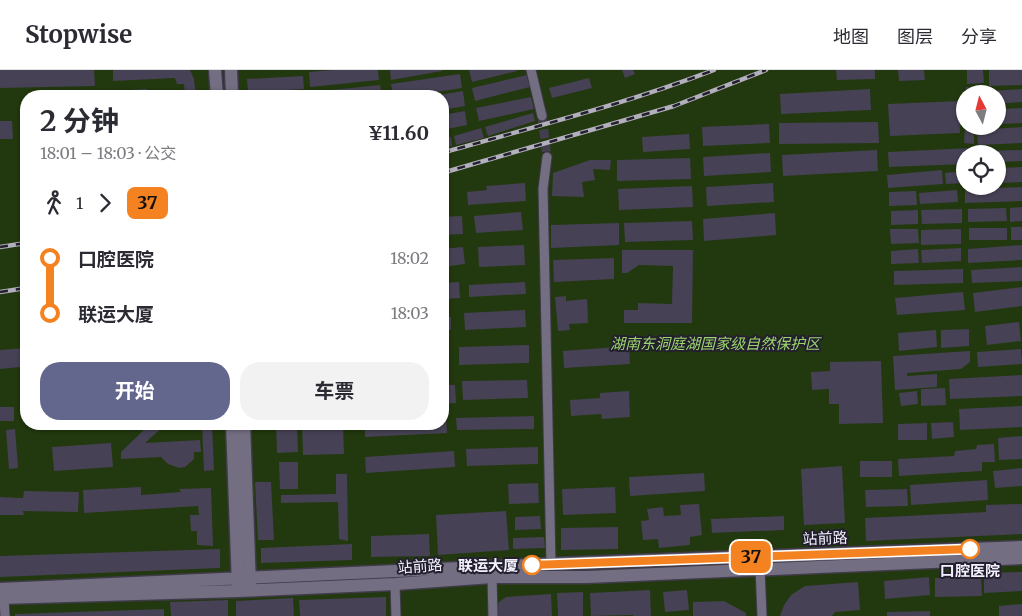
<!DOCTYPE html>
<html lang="zh">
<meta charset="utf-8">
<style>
:root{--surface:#fff;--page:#f2f2f3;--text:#2b2b33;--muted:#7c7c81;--line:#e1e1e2;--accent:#63678d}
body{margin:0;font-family:Merriweather,"Noto Sans SC",serif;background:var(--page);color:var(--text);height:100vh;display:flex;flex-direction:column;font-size:19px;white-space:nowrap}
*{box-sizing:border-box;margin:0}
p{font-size:16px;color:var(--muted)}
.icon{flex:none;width:28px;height:28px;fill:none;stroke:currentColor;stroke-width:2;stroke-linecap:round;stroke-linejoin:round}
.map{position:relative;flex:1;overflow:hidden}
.panel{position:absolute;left:20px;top:20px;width:429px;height:340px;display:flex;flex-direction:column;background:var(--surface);border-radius:20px;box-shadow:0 1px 4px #0004}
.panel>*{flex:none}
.badge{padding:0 10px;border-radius:8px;font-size:18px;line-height:32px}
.needle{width:32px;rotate:353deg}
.controls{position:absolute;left:956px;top:15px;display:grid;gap:10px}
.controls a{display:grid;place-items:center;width:50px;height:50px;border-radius:50%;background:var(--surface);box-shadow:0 1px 4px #0004;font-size:25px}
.map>.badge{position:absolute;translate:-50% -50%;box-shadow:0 0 0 2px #fff}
.legs{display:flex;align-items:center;gap:8px;height:55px;padding:0 20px;font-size:16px}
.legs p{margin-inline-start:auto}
.headline{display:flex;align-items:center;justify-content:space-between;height:85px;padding:0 20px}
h1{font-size:28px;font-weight:700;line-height:38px}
.primary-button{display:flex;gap:10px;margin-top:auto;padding:10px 20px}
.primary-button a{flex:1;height:58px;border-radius:20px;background:var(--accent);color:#fff;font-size:20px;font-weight:700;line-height:58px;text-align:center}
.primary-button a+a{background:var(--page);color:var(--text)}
ul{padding:0 20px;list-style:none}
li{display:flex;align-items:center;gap:18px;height:55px;font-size:19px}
li i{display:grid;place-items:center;width:8px;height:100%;margin:0 6px;background:currentColor}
li i::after{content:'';width:12px;height:12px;margin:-6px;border:4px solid;border-radius:50%;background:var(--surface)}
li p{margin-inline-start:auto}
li:first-child i{background:linear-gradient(#0000 50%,currentColor 0)}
li:last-child i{background:linear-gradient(currentColor 50%,#0000 0)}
header{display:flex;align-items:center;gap:30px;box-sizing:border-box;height:70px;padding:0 25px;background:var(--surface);border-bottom:1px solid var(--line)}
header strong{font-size:24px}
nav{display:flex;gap:28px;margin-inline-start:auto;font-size:18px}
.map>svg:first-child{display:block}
.green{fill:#22380e;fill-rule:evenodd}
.building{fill:#464154}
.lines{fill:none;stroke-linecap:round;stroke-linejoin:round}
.minor-tunnel{stroke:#423e4e;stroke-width:9;stroke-dasharray:9 4.5;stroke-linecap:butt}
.minor-casing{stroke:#403b49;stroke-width:11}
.secondary-casing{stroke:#403b49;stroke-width:15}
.minor{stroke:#736e82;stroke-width:9}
.secondary{stroke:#736e82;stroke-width:12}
.rail-casing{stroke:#b3b0bd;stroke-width:4.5}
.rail{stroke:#231f2f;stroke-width:2.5;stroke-dasharray:8;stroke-linecap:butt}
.line-1-casing{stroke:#fff;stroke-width:11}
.line-1{stroke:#f58220;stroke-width:8}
.stop-1-dot{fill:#fff;stroke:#f58220;stroke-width:2.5}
.labels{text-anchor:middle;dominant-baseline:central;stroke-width:4;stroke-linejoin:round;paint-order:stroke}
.park-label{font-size:15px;font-style:italic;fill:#9bd56c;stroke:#231f2f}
.street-label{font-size:15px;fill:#f3f1fc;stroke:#231f2f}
.stop-label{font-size:15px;font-weight:bold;fill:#f3f1fc;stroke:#231f2f;text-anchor:end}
</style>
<header>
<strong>Stopwise</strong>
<nav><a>地图</a><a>图层</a><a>分享</a></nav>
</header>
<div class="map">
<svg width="1022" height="546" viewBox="0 0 1022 546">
<rect width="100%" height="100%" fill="#231f2f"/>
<path class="green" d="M0 0H1022V546H0ZM965 24H998V56H965ZM26 26H442V354H26ZM965 84H998V116H965Z"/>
<path class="building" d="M0 0H94L95 16 0 18Z
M113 0H190L194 9 196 26H185L184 14H177L175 8 113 11Z
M332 0H378L379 10 310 17 309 2Z
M390 0H442V1L391 10Z
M469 0H517V1L472 12Z
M622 0H633L635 4 625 8Z
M836 0H875V9L837 10Z
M898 0H924L925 10 899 11Z
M967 0H983L984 13 967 14Z
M989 0H1022V15L989 16Z
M460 4 462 18 410 26H393L391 14Z
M527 5 530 17 475 31 472 18Z
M303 6 304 19 248 22 247 9Z
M589 8 592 18 552 28 549 18Z
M380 15 382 26H312L311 22Z
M966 17 986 18V24H966Z
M147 19 148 26H114L113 21Z
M870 19 871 40 781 44 780 24Z
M1022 19V32L998 34V24H990V21Z
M463 21 465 36 442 40V26L439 25Z
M531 27 534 39 479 51 476 38Z
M959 31 960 63 890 66 888 34Z
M1022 38V53L998 54V39Z
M465 41 467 55 442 60V45Z
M533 43 535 51 488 66 485 57Z
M23 50H26V68H24Z
M0 51H12L13 69H0Z
M878 52 879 73 779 74V53Z
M769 54 770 73 703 76 702 57Z
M965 56H974V74L964 73Z
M1022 57V73L978 75 977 60Z
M481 58 484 68 456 75 454 66Z
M689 64 690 79 643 82 642 67Z
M451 67 452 76 442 78V68Z
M971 78V84H965V94L889 97 888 82Z
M877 80 878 101 783 106 782 85Z
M1022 80V91L998 92V84H980V81Z
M770 83 771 102 704 106 703 87Z
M690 88 691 109 617 111V90Z
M590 90H611L610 100 593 99 595 110 582 112 584 127 552 126 553 103Z
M1022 97V112L998 113V98Z
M942 100 943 114 888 118 887 105Z
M965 101V113L946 114 945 103Z
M525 113 526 131 468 135 467 122 487 120 486 116Z
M773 113 774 132 707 136 706 117Z
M692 116 693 137 619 140 618 119Z
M1022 117V131L965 133V119Z
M957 120 958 132 920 134 919 123Z
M916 121 917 135 889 136V122Z
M1022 137V151L1010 152V138Z
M1006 138 1007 151 968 152V139Z
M962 139V153L922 154 921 140Z
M918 140V154L891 155V141Z
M521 142 523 160 476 163 474 146Z
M775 143 776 165 704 171 703 149Z
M462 146 463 164 442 165V147Z
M692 151 693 170 625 172 624 153Z
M619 153V175L551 178V155Z
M1011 157H1022V170H1011Z
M969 158H1007V170H969Z
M890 159H918L919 173 891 174Z
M961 159V174L921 175V160Z
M524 175 525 195 479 197 478 177Z
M1022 175V190L968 193V179Z
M463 177 465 194 442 197V179Z
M961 178V191L922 193 921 180Z
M918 179 919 193 891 194V181Z
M622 180H693L692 253H624V240H638V233L672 234 673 196 639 195 627 203H622Z
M614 188V209L554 212 553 190Z
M1022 197V211L972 213 971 200Z
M963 199V213L894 215V201Z
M459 212 460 228 442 229V213Z
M525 212 526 224 469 227V215Z
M1022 217V236L975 242 973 223Z
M963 222 965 240 897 245 895 228Z
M566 226V231L587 229 588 253 569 254 570 260 558 261 555 227Z
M525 240 526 257 465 260 464 243Z
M442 247H451V260H442Z
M1019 252 1021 271 987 275 985 256Z
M969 259V276L941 278V260Z
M936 260 937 277 899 281 898 263Z
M529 275V293L459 295V277Z
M629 276 630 294 564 298 563 281Z
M26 278V320H22L20 297 0 299V280Z
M442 279H446V298H442Z
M1021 279 1022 294 978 297 977 282Z
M970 281V292L961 299 907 303V306L937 304V317L895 320 893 286Z
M881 291 883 353 839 354V334H829V319L812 320 811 302 830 301V292Z
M1022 305V326L950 329 949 309Z
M527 310 528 328 463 330 462 311Z
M442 315H455L456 333 442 334Z
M945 318 946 335 921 336V319Z
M629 321 630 347 602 349 601 344 571 346 570 330 600 328V323Z
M917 321 918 334 901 336 899 323Z
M1022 336V357L960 360 959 339Z
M0 337H14V351H0Z
M534 346V359L457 360 456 348Z
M446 347 447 363 365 367V354H442V348Z
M953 352 954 367 932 369 931 353Z
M927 353V370H898V354Z
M150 354H166L145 373 200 370 201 382H194V389L185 397 179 398 168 394 161 387 121 389V382Z
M202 354H212L214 400 204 401Z
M276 354H297L298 382 277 383Z
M302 354H343L344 384 303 385Z
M15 359 18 398 9 399 6 360Z
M1022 366V389L999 390 998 368Z
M111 373 113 397 54 401 52 377Z
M994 374 995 392H982V401L899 406 898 389 954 386 955 381 976 379 977 375Z
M538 377V394L467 396 466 379Z
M454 381 455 397 366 403 365 387Z
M860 391H892V407H860Z
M279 392H298V419H280Z
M842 396 845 453 804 455 801 399Z
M1022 398V416L995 418 993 401Z
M704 403 705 421 630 426 629 407Z
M336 404H347L348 471 339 469 338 432 281 433V425L336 424Z
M987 410 988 430 911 435 910 415Z
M255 412H271L274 470H258Z
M538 413 539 433 509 434 508 414Z
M141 417V425L181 422 179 419 211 418 213 476 197 475V461H191L190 445H199L198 436 84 443 83 420Z
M615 417 616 443 563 445 562 419Z
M907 419 908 436 866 437 865 420Z
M24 421 79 422 78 442 23 441 24 445H0V427L23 428Z
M699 434 702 465 690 467V475L659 478 658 469 643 470 641 451 649 450 647 439 663 437 664 446 681 445 680 435Z
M1022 434V464L866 471 865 448 986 442V435Z
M506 441 509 480 438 485 436 445Z
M540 446 541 459 515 460V447Z
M784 446V460L712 463 711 449Z
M618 457V479L561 480V458Z
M429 464 430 486 371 487V466Z
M544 467 545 478 513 479V468Z
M352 474V490L261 493V478Z
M220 479V498L0 507V486Z
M1022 502V521L984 523V503Z
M929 507 930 525 885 529 884 511Z
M981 507 982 526 935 527V508Z
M858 512 860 540 835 542 832 546H780L784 535 791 525 805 516Z
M650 520 651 546H633V545L591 546 590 523Z
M687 520 689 540 665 542 663 522Z
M583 522V546H558L557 523Z
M551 524 552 546H494L499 532 506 527Z
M386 527V546H300L299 530Z
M293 528 294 546H236V531Z
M228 530V546H171L170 532Z
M724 531 746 543V546H693V532Z
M1022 534V546H999V536Z
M164 539V546H15V544Z
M930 541V546H887V542Z"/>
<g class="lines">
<path class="minor-tunnel" d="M542 46 547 87"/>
<g class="minor-casing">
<path id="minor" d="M531 0 542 46
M547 87 543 119 551 494
M760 498 762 546
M492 507 493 546
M395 514 396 546
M4 528 5 546"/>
</g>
<g class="secondary-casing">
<path id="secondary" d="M215 0 217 26
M231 0 232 26
M232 354 238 516
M244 354 250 515
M0 519 551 494 1022 477
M0 528 238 521 395 514 492 507H588L1022 488"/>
</g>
<use href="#minor" class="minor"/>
<use href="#secondary" class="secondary"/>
<g class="rail-casing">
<path id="rail" d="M442 83C533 57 626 34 714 0
M442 103 674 36 766 0
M0 177 26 173
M0 222 26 218"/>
</g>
<use href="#rail" class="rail"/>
</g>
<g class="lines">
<g class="line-1-casing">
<path id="line-1" d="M532 495 970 479"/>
</g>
<use href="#line-1" class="line-1"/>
</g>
<g class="stop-1-dot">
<circle cx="970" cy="479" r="9"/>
<circle cx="532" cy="495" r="9"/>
</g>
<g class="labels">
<g class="park-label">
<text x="715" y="273">湖南东洞庭湖国家级自然保护区</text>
</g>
<g class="street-label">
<text transform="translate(825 468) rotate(-2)">站前路</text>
<text transform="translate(420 496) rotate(-4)">站前路</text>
</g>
<g class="stop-label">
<text x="518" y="495">联运大厦</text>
<text x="970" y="500" text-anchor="middle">口腔医院</text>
</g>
</g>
</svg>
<div class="controls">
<a><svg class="needle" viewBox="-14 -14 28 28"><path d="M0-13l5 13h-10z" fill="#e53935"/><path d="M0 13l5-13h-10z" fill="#7c7c81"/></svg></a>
<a><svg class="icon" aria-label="locate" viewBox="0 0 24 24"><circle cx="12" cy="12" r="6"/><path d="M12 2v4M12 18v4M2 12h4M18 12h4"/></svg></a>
</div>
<b class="badge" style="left:751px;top:487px;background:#f58220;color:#111">37</b>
<section class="panel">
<div class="headline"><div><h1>2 分钟</h1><p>18:01 – 18:03 · 公交</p></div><b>¥11.60</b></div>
<div class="legs"><svg class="icon" aria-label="walk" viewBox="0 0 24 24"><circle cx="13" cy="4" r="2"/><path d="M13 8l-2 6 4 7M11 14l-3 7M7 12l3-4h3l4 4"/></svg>1<svg class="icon" aria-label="forward" viewBox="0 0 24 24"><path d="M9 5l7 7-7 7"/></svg><b class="badge" style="background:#f58220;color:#111">37</b></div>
<ul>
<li><i style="color:#f58220"></i><b>口腔医院</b><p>18:02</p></li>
<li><i style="color:#f58220"></i><b>联运大厦</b><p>18:03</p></li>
</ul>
<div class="primary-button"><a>开始</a><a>车票</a></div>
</section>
</div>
